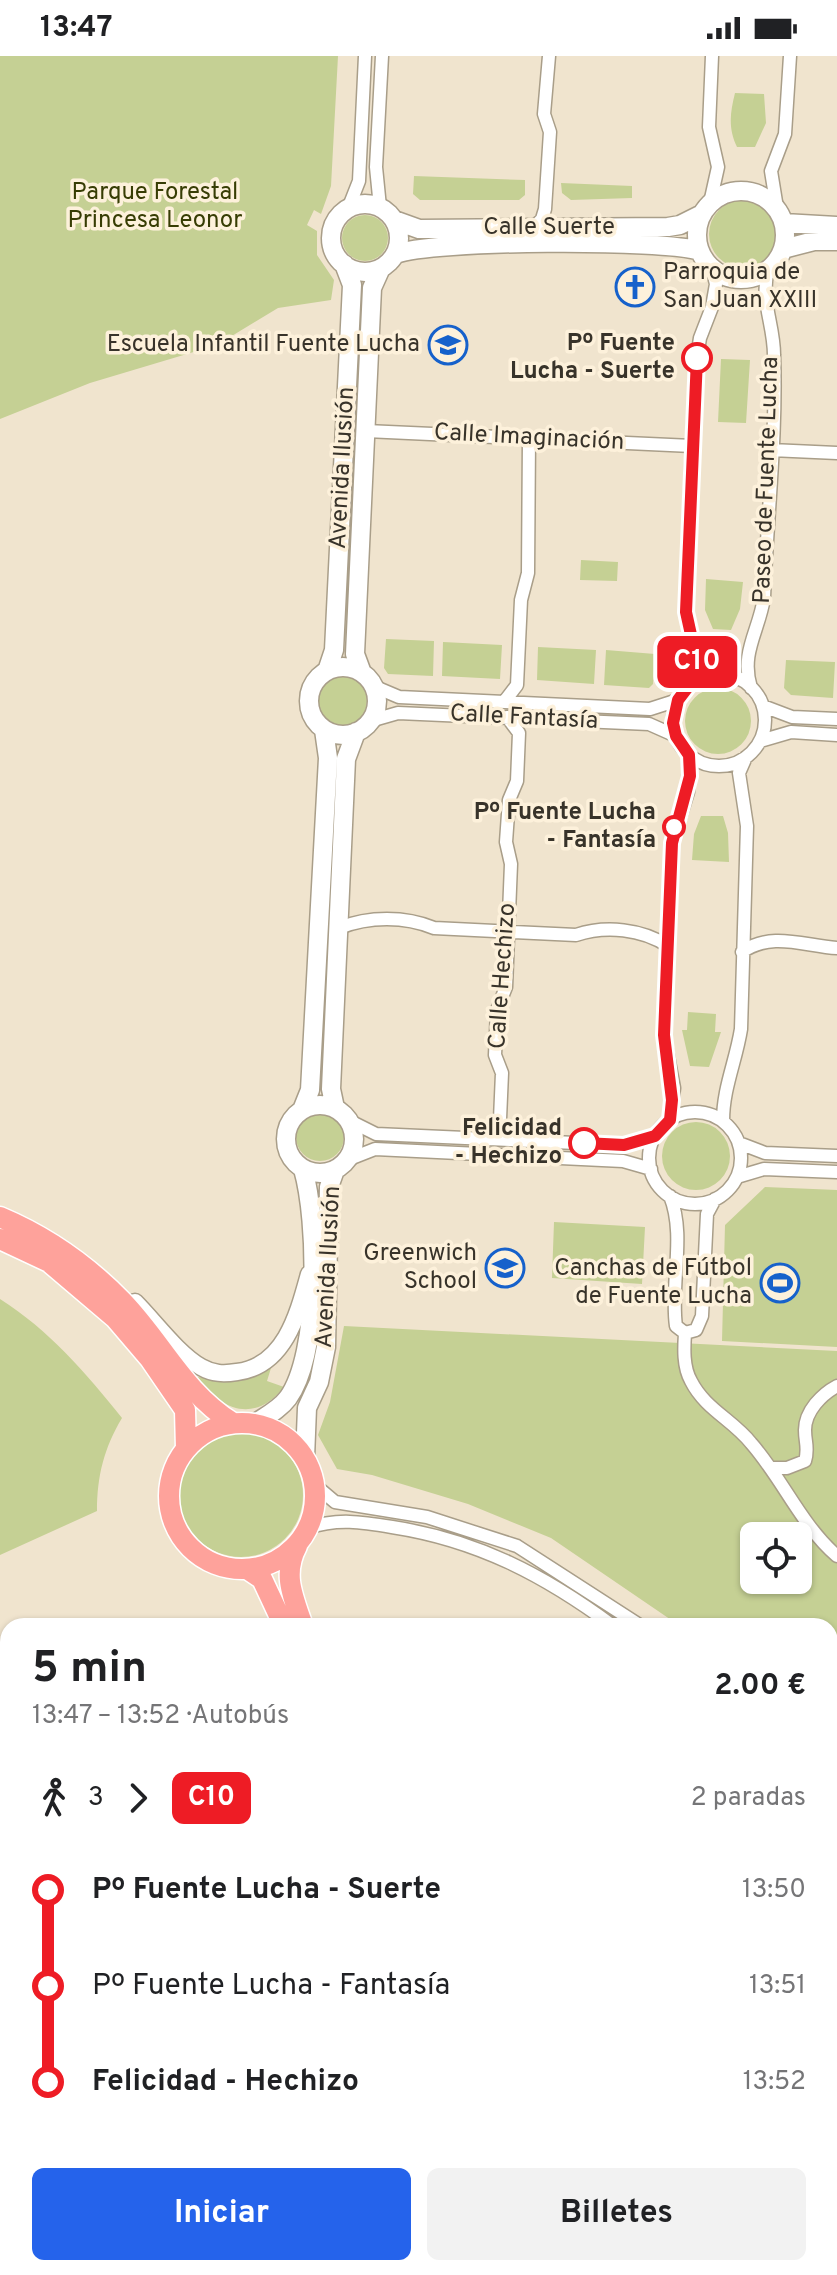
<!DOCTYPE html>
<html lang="es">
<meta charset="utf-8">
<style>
:root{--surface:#fff;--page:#f2f2f2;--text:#202124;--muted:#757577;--accent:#2563eb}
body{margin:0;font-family:Overpass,sans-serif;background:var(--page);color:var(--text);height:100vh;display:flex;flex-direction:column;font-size:30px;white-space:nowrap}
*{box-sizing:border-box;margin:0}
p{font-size:26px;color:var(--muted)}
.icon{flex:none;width:44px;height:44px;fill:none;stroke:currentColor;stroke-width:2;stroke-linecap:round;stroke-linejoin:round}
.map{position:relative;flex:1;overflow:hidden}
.side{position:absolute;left:0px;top:1562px;width:838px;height:658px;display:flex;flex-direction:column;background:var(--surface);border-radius:24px 24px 0 0;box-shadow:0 2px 6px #0004}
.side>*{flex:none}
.badge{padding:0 16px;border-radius:12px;font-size:28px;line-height:52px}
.tools{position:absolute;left:740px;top:1466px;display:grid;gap:16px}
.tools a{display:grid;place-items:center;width:72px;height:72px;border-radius:12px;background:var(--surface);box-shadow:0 2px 6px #0004;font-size:40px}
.map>.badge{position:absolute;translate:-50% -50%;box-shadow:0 0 0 4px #fff}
.legs{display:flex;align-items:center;gap:12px;height:88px;padding:0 32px;font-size:26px}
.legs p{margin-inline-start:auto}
.headline{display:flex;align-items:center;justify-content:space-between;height:136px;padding:0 32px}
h1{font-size:44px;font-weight:700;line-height:60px}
.action{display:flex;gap:16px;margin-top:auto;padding:16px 32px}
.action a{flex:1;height:92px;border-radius:12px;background:var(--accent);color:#fff;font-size:32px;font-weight:700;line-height:92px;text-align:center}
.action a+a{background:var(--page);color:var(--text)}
ul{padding:0 32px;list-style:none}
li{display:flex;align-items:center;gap:28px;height:96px;font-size:30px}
li i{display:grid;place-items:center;width:12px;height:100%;margin:0 10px;background:currentColor}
li i::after{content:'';width:20px;height:20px;margin:-10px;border:6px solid;border-radius:50%;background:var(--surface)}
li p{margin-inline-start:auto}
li:first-child i{background:linear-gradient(#0000 50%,currentColor 0)}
li:last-child i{background:linear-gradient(currentColor 50%,#0000 0)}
.status{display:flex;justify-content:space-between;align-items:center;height:56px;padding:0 40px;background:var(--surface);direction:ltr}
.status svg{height:22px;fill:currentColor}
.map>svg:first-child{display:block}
.green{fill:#c5d094;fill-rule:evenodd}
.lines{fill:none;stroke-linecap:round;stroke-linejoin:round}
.minor-casing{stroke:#a99e89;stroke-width:15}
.tertiary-casing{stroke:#a99e89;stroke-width:19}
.secondary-casing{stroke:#a99e89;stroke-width:21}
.trunk-casing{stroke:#fff;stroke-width:23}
.minor{stroke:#fff;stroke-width:12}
.tertiary{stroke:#fff;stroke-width:16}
.secondary{stroke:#fff;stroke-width:18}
.trunk{stroke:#fea29b;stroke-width:20}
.line-1-casing{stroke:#fff;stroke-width:18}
.line-1{stroke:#ee1c25;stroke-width:12}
.stop-1-dot{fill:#fff;stroke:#ee1c25;stroke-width:4}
.labels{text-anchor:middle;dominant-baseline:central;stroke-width:7;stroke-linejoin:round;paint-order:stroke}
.park-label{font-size:24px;fill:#373d04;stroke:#fdf1db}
.street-label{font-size:24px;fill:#38332a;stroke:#fdf1db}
.poi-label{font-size:24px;fill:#38332a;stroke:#fdf1db;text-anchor:end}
.stop-label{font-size:24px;font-weight:bold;fill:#38332a;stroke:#fdf1db;text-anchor:end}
</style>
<div class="status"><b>13:47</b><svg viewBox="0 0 49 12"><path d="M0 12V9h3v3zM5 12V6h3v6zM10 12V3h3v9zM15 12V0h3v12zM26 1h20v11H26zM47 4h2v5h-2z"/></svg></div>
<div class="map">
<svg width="837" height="2219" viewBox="0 0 837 2219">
<rect width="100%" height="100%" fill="#f0e4ce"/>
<path class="green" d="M0 0H338L331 130 321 158 314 154 307 169 317 175V199L334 224 331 244 278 252 217 289 90 327 0 363Z
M735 37 764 38 766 67 755 91H737C728 72 730 57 735 37Z
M414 120 525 124V139L519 144H420L413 138Z
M561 127 632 130V142L571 144 562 137Z
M709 178a34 34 0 1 1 68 0a34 34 0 1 1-68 0Z
M342 182a23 23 0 1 1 46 0a23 23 0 1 1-46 0Z
M721 303 750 304 746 367 718 366Z
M581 504 618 506 617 525 580 524Z
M706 523 743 526 740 553 731 574 713 573 705 554Z
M386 583 434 585 433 620 388 618 384 612Z
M443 586 502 589 500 623 442 620Z
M538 591 596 594 594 628 537 624Z
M606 594 655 598 653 628 649 632 604 629Z
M786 604 835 606 833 642 791 639 784 632Z
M317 645a25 25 0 1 1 50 0a25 25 0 1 1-50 0Z
M685 665a33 33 0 1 1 66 0a33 33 0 1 1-66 0Z
M701 760H723L728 777 729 806 692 804 694 778Z
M688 956 716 958 715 976H721L709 1011 690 1010 682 974H687Z
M296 1081a24 24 0 1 1 48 0a24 24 0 1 1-48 0Z
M662 1100a34 34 0 1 1 68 0a34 34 0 1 1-68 0Z
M765 1131 837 1134V1291L722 1285 725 1169Z
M554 1166 645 1171 642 1228 552 1222Z
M0 1243C49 1274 86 1317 122 1362 104 1392 97 1420 97 1455L0 1499Z
M344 1270 837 1295V1649L830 1647V1570H680L551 1482 468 1448 372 1419 337 1413 318 1379 330 1346ZM754 1480H798V1524H754Z
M271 1312 267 1325 284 1331C256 1367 221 1356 198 1321L236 1325Z
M179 1439a62 62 0 1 1 124 0a62 62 0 1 1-124 0Z
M452 2212H543L542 2219H451Z"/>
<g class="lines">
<g class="minor-casing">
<path id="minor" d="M710 147 718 111 709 71 712 0
M380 151 376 111 382 0
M777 152 771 115 785 78 790 0
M348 153 359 125 365 0
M533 172 542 163 545 153 550 76 544 58 549 0
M366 375 692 390
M771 394 837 397
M673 664a46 46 0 1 1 92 0a46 46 0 1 1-92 0Z
M691 627 697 606 686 556 692 390 697 301 700 282 712 251 716 228 712 212
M373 630 399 641 650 653 678 644
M751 632C740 597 759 575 764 542 767 461 777 379 774 299 774 268 760 245 768 214
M504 646 517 629 521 544 528 517 529 382
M763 650 792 661 837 663
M370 665 398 657 649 668 676 680
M760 685 791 676 837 679
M339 872C369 860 405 860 434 872L576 879C606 869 642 873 668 890
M742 896C772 875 804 890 837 892
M649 1102a46 46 0 1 1 92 0a46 46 0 1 1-92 0Z
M348 1064 376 1078 621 1089 655 1080
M670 1064 674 1032 664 979 672 787 688 736 689 699
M723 1065C723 1032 736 1005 741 973L747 770 739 717 746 701
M487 1084 500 1063 502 1017 495 999 497 954 506 931 511 808 506 786 509 744 517 725 519 677 507 661
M739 1087 765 1097 837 1100
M347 1104 375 1093 396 1094 623 1105 651 1113
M737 1121 764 1113 837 1116
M670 1140C686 1179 670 1228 676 1270L685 1277
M685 1277C684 1292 683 1311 691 1325 705 1353 733 1364 751 1387 782 1422 801 1469 837 1500
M685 1277 696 1274 702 1260 707 1158 715 1143
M771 1412H787L805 1405C809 1392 805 1387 805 1374 805 1355 822 1338 837 1330
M315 1429 335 1446 427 1461 517 1490 641 1570
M308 1472C337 1462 362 1466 392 1471 477 1484 544 1519 613 1570
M830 1671 837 1673
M830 1685 837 1687
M830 1918 837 1919"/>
</g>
<g class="tertiary-casing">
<path id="tertiary" d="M135 1246C155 1266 177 1297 201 1311 213 1318 224 1318 237 1316 285 1310 298 1258 309 1218"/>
</g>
<g class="secondary-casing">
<path id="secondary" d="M697 179a44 44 0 1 1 88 0a44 44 0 1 1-88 0Z
M331 182a34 34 0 1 1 68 0a34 34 0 1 1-68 0Z
M394 164 419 173 668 171 680 169 702 158
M784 167 837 170
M783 193 814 185H837
M396 198C429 184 665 183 700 195
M309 645a34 34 0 1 1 68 0a34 34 0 1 1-68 0Z
M327 615 334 594 352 229 344 208
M362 617 355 598 372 232 381 212
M286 1083a34 34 0 1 1 68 0a34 34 0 1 1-68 0Z
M335 1052 331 1033 346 703 356 676
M302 1054 310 1034 328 702 324 674
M254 1368C266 1360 279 1354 288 1342 320 1297 318 1165 303 1113
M305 1402 307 1352 319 1326 326 1291 329 1131 335 1114
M830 2160H837
M830 2175 837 2176"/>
</g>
<g class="trunk-casing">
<path id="trunk" d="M0 1161C45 1180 88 1210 122 1245 162 1286 183 1336 233 1367
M0 1183 49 1206 115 1262 150 1303 185 1354 186 1393
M169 1440a73 73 0 1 1 146 0a73 73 0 1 1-146 0Z
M297 1490C282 1518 293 1541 303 1570
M247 1513 262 1523 284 1570
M401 2212 406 2219
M427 2219V2212"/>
</g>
<use href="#minor" class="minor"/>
<use href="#tertiary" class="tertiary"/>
<use href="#secondary" class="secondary"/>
<use href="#trunk" class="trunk"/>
</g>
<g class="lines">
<g class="line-1-casing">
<path id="line-1" d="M584 1087 624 1089 655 1080 670 1064 672 1044 664 979 672 787 690 720 689 699 676 680 673 667 678 644 691 627 697 606 686 556 697 302"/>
</g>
<use href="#line-1" class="line-1"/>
</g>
<defs>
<g id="church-ring" transform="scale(2)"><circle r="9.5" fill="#fdf1db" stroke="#1661cb" stroke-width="1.5"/><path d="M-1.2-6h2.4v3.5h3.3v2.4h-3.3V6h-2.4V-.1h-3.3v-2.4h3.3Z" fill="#1661cb"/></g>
<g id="school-ring" transform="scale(2)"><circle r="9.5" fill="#fdf1db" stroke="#1661cb" stroke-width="1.5"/><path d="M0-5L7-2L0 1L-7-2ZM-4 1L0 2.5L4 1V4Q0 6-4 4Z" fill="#1661cb"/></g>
<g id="stadium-ring" transform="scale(2)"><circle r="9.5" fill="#fdf1db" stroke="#1661cb" stroke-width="1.5"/><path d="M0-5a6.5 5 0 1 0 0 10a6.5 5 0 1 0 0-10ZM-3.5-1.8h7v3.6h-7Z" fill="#1661cb"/></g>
</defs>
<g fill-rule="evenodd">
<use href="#church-ring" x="635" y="231"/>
<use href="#school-ring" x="448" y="289"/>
<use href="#school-ring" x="505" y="1212"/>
<use href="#stadium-ring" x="780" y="1227"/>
</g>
<g class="stop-1-dot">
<circle cx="697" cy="302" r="14"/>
<circle cx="674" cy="771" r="10"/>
<circle cx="584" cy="1087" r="14"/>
</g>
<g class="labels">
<g class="park-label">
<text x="155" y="137">Parque Forestal<tspan x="155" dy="28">Princesa Leonor</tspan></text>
</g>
<g class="street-label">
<text x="549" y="172">Calle Suerte</text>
<text transform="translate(529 382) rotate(3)">Calle Imaginación</text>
<text transform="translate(343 412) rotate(-87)">Avenida Ilusión</text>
<text transform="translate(767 424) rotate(-88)">Paseo de Fuente Lucha</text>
<text transform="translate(524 662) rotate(3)">Calle Fantasía</text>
<text transform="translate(503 920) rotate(-86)">Calle Hechizo</text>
<text transform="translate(329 1211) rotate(-87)">Avenida Ilusión</text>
</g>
<g class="poi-label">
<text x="663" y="217" text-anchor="start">Parroquia de<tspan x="663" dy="28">San Juan XXIII</tspan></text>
<text x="420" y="289">Escuela Infantil Fuente Lucha</text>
<text x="477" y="1198">Greenwich<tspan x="477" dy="28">School</tspan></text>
<text x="752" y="1213">Canchas de Fútbol<tspan x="752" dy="28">de Fuente Lucha</tspan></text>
</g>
<g class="stop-label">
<text x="675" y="288">Pº Fuente<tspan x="675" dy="28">Lucha - Suerte</tspan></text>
<text x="656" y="757">Pº Fuente Lucha<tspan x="656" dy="28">- Fantasía</tspan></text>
<text x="562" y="1073">Felicidad<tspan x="562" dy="28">- Hechizo</tspan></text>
</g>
</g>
</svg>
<div class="tools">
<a><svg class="icon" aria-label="locate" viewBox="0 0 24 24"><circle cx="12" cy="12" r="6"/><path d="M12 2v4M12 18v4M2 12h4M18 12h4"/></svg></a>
</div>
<b class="badge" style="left:697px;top:606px;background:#ee1c25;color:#fff">C10</b>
<section class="side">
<div class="headline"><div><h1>5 min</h1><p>13:47 – 13:52 · Autobús</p></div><b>2.00 €</b></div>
<div class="legs"><svg class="icon" aria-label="walk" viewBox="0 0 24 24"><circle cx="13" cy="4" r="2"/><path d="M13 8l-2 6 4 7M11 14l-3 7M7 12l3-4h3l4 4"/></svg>3<svg class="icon" aria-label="forward" viewBox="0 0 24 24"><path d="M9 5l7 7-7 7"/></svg><b class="badge" style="background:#ee1c25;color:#fff">C10</b><p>2 paradas</p></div>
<ul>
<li><i style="color:#ee1c25"></i><b>Pº Fuente Lucha - Suerte</b><p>13:50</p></li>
<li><i style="color:#ee1c25"></i><span>Pº Fuente Lucha - Fantasía</span><p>13:51</p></li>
<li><i style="color:#ee1c25"></i><b>Felicidad - Hechizo</b><p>13:52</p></li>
</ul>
<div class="action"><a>Iniciar</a><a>Billetes</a></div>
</section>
</div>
